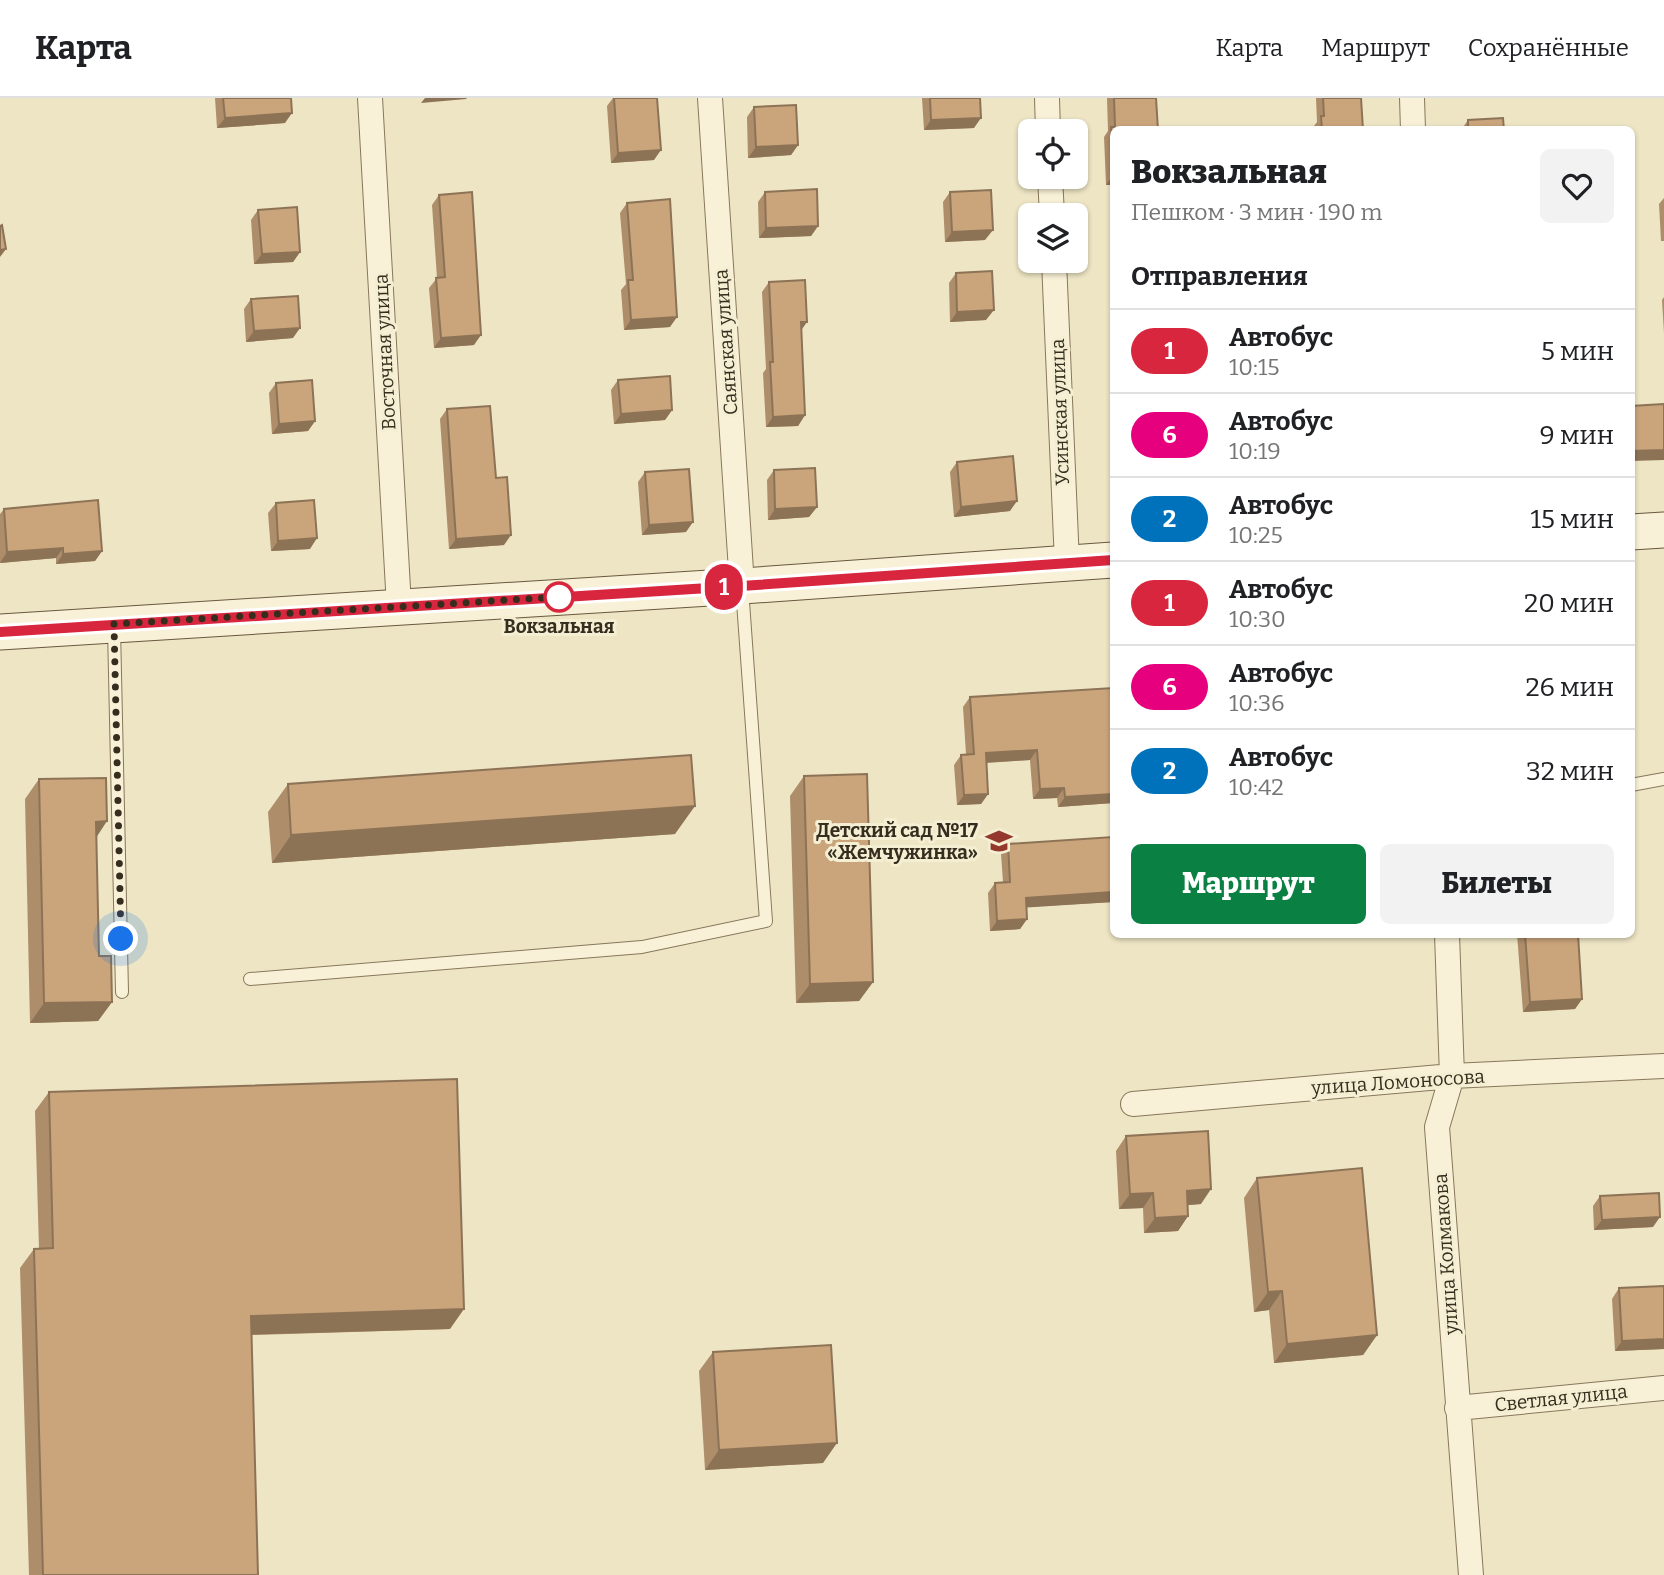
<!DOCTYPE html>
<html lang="ru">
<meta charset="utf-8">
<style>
:root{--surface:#fff;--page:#f2f2f2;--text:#202124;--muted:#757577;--line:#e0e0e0;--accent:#0b8043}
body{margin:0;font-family:Bitter,serif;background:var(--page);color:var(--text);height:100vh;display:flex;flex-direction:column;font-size:26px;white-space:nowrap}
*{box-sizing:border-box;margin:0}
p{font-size:23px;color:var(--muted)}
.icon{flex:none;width:38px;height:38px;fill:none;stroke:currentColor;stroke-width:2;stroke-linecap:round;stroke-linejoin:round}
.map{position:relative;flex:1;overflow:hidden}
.sheet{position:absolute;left:1110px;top:28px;width:525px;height:812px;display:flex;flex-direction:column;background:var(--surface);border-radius:10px;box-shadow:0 2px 5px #0004}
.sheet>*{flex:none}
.badge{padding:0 14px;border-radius:23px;font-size:24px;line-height:46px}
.fabs{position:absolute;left:1018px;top:21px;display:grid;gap:14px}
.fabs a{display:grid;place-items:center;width:70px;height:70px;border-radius:10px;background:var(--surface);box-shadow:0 2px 5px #0004;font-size:35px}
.you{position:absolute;width:35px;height:35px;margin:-18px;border:5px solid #fff;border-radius:50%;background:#1a73e8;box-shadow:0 0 0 10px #1a73e833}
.map>.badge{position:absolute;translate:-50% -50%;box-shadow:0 0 0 4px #fff}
h2{padding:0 21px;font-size:26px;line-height:63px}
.round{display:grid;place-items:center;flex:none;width:74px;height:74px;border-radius:10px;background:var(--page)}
.headline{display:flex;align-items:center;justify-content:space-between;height:119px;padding:0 21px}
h1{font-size:33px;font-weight:800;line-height:52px}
.button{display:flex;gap:14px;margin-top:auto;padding:14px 21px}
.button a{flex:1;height:80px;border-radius:10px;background:var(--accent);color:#fff;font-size:28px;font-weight:800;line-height:80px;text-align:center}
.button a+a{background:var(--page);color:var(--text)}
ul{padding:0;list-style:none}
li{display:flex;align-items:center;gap:21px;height:84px;padding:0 21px;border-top:2px solid var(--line)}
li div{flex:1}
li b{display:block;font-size:26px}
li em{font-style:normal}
li .badge{min-width:77px;font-weight:700;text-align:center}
header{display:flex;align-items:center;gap:42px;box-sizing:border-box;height:98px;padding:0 35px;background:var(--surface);border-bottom:2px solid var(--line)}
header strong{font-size:33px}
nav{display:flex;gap:38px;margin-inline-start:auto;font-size:24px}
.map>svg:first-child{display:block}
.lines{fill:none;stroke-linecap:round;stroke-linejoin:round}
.lane-casing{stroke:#87775b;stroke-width:14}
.street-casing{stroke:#87775b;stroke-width:26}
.secondary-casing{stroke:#69583e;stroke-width:37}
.lane{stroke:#f8f1d7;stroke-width:12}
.street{stroke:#f8f1d7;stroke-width:24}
.secondary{stroke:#f8f1d7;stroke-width:35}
.wall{fill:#ae8d6a}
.shaded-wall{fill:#8d7356}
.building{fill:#caa47b;stroke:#8d7356;stroke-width:2}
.line-casing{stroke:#fff;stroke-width:16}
.line{stroke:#d7263d;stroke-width:10}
.walk{stroke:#372d1e;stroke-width:7;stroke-dasharray:0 12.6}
.stop-dot{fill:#fff;stroke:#d7263d;stroke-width:3.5}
.labels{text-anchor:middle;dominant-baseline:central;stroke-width:6;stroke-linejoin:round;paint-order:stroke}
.street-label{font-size:19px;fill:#372d1e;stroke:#f4eed3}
.stop-label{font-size:19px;font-weight:bold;fill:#372d1e;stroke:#f4eed3}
.poi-label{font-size:19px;font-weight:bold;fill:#372d1e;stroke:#f4eed3;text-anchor:end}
</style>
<header>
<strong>Карта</strong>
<nav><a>Карта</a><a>Маршрут</a><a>Сохранённые</a></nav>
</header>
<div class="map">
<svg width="1664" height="1477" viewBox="0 0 1664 1477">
<rect width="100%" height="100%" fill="#ede5c4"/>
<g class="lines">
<g class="lane-casing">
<path id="lane" d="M114 530 122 894
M1631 687 1664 681
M250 881 642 849 766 823 742 490"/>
</g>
<g class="street-casing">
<path id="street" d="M370 0 399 508
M710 0 742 488
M1047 0 1048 33
M1412 0 1413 32
M1050 79 1052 117
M1054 163 1067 465
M1447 836 1452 978 1437 1029 1471 1477
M1133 1006 1452 978 1664 968
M1457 1310 1664 1290"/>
</g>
<g class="secondary-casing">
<path id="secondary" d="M1631 434 1664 432
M0 534 742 488 1113 462"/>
</g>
<use href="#lane" class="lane"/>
<use href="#street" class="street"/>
<use href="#secondary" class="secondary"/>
</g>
<path class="wall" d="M215 0H291L285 25 217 30Z
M613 0H657L654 62 611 65 607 8Z
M922 0H980L974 30 924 32Z
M1107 0H1156L1113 32V87H1106L1104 39 1108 33Z
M1316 0H1361L1363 32H1314V28L1317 24Z
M754 9 798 47 791 57 748 60 747 19Z
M1468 22 1504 32H1461Z
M765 94 818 128 811 138 759 140 758 104Z
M950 94 985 142 945 144 943 104Z
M439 97 474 247 434 250 429 190 437 180 432 107Z
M1664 100V143H1661L1659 106Z
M627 105 670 229 624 232 621 192 626 186 620 115Z
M258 112 300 154 293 164 254 166 251 122Z
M956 175 986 222 950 224 949 185Z
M769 184 801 232 805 317 798 328 766 329 763 275 766 271 762 194Z
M1664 199V235L1662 202Z
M251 201 293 240 246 244 244 211Z
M618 282 672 312 665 322 614 326 611 292Z
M276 285 315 323 308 333 272 336 269 295Z
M447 311 496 380 504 447 449 451 440 321Z
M957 364 1010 413 954 419 950 374Z
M774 372 817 409 809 419 768 422 767 382Z
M645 374 686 434 642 437 638 384Z
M276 405 310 451 271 453 268 415Z
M4 411 102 453 95 463 56 466V460L0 465V416Z
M970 599 1113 705 1058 709 1057 700 1033 701 1030 662 986 665 988 696 981 706 957 707 954 667 961 657 966 656 963 609Z
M804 678 873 884 859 903 796 905 790 698Z
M39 681 96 739 99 858 112 904 98 923 30 925 25 701Z
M288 686 675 736 272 765 268 714Z
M1113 739V804L1026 809 1027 821 1020 831 990 833 988 795 995 785 1003 784 1001 756 1008 746Z
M1517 836H1578L1582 901 1575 911 1523 914Z
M49 994 450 1231 251 1237 258 1477H29L20 1170 34 1151H39L35 1013Z
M1126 1038 1201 1106 1188 1107V1118L1178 1133 1144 1135 1143 1110 1119 1111 1116 1053Z
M1257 1080 1377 1237 1363 1257 1274 1265 1269 1212 1254 1214 1244 1100Z
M1600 1098 1653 1129 1594 1132 1593 1108Z
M1664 1188V1251L1615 1253 1612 1201 1619 1190Z
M713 1254 823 1365 705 1372 699 1273Z"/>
<path class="shaded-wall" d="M425 0H467L466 1 421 5Z
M292 15 285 25 217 30 225 20Z
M981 20 974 30 924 32 931 22Z
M798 47 791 57 748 60 756 49Z
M661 52 654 62 611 65 618 55Z
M1113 77V87H1106Z
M818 128 811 138 759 140 766 130Z
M993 132 985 142 945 144 952 134Z
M6 151 0 159V152Z
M300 154 293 164 254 166 262 156Z
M994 212 986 222 950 224 957 214Z
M677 219 670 229 624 232 631 222Z
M801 224H807L800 234Z
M300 230 293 240 246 244 254 233Z
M481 237 474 247 434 250 441 240Z
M672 312 665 322 614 326 621 316Z
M805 317 798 328 766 329 773 319Z
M315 323 308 333 272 336 279 326Z
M1664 352V362L1631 363V353Z
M1017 403 1010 413 954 419 961 409Z
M817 409 809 419 768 422 775 411Z
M693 424 686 434 642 437 649 427Z
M511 437 504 447 449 451 456 441Z
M317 440 310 451 271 453 278 443Z
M63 450 56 460 0 465 7 454Z
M102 453 95 463 56 466 63 456Z
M1037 652 1030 662 979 665 986 655Z
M1064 690 1057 700 1033 701 1040 691Z
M988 696 981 706 957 707 964 697Z
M1113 696V705L1058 709 1065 699Z
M695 708 675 736 272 765 291 737Z
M107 723 94 743 96 724Z
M1113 794V804L1019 810 1026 800Z
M1027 821 1020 831 990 833 997 823Z
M873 884 859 903 796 905 810 886Z
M1582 901 1575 911 1523 914 1530 904Z
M112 904 98 923 30 925 44 905Z
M1211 1091 1201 1106 1176 1108 1187 1093Z
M1153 1095 1143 1110 1119 1111 1130 1096Z
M1188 1118 1178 1133 1144 1135 1155 1120Z
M1660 1119 1653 1129 1594 1132 1602 1122Z
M1282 1193 1269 1212 1254 1214 1268 1194Z
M464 1211 450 1231 237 1237 251 1218Z
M1377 1237 1363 1257 1274 1265 1287 1246Z
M1664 1241V1251L1615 1253 1622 1243Z
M837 1345 823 1365 705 1372 719 1352Z"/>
<path class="building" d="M223 0H291L292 15 225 20Z
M614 0H657L661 52 618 55Z
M930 0H980L981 20 931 22Z
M1114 0H1156L1158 32H1113V77L1111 29H1115Z
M1323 0H1361L1363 32H1322L1321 18H1324Z
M796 7 798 47 756 49 754 9Z
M1503 20 1504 32H1468V22Z
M817 91 818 128 766 130 765 94Z
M991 92 993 132 952 134 950 94Z
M472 94 481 237 441 240 436 180 445 179 439 97Z
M670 101 677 219 631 222 628 182H633L627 105Z
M297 109 300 154 262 156 258 112Z
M2 127 6 151 0 152V128Z
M992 173 994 212 957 214 956 175Z
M805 182 807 224H801L805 317 773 319 770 264H773L769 184Z
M298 198 300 230 254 233 251 201Z
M670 278 672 312 621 316 618 282Z
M312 282 315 323 279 326 276 285Z
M1664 306V352L1631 353V308Z
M490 308 496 380 507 379 511 437 456 441 447 311Z
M1013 358 1017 403 961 409 957 364Z
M815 370 817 409 775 411 774 372Z
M689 371 693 424 649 427 645 374Z
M98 402 102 453 63 456V450L7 454 4 411Z
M314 402 317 440 278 443 276 405Z
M1113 590V696L1065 699 1064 690 1040 691 1037 652 986 655 988 696 964 697 961 657 974 656 970 599Z
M691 657 695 708 291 737 288 686Z
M867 676 873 884 810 886 804 678Z
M106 680 107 723 96 724 99 858H111L112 904 44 905 39 681Z
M1113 739V794L1026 800 1027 821 997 823 995 785 1010 784 1008 746Z
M1525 836H1578L1582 901 1530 904Z
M457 981 464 1211 251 1218 258 1477H43L34 1151 53 1150 49 994Z
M1208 1033 1211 1091 1187 1093 1188 1118 1155 1120 1153 1095 1130 1096 1126 1038Z
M1362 1070 1377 1237 1287 1246 1282 1193 1268 1194 1257 1080Z
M1659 1095 1660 1119 1602 1122 1600 1098Z
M1664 1188V1241L1622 1243 1619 1190Z
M831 1247 837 1345 719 1352 713 1254Z"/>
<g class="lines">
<g class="line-casing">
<path id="line" d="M0 534 741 488 1113 462"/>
</g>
<use href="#line" class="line"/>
<path class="walk" d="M121 841 114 526 559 499"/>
</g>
<defs>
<g id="school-bare" transform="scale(2.1)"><path d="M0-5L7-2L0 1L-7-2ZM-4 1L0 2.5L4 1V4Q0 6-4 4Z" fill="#94372d" stroke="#f4eed3" stroke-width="2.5" paint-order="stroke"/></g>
</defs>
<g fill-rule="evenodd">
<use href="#school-bare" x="999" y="743"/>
</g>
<circle class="stop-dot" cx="559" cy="499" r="14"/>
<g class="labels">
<g class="street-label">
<text transform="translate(726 244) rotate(-94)">Саянская улица</text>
<text transform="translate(385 254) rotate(-93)">Восточная улица</text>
<text transform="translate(1060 314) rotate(-92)">Усинская улица</text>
<text transform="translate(1398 984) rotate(-4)">улица Ломоносова</text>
<text transform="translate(1446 1156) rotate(-94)">улица Колмакова</text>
<text transform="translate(1561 1300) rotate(-6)">Светлая улица</text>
</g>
<g class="stop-label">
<text x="559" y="528">Вокзальная</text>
</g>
<g class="poi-label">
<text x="978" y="732">Детский сад №17<tspan x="978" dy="22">«Жемчужинка»</tspan></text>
</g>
</g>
</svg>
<div class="fabs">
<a><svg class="icon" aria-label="locate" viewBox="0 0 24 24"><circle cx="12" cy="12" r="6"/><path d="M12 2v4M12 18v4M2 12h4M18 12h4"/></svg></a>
<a><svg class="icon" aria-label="layers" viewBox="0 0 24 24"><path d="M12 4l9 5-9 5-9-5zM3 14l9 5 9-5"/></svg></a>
</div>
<div class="you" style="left:121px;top:841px"></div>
<b class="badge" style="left:724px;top:489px;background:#d7263d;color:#fff">1</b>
<section class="sheet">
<div class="headline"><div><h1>Вокзальная</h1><p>Пешком · 3 мин · 190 m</p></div><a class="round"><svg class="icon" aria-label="heart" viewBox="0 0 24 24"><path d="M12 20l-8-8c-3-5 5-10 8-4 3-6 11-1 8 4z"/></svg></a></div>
<h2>Отправления</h2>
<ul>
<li><span class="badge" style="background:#d7263d;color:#fff">1</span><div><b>Автобус</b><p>10:15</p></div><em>5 мин</em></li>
<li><span class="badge" style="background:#e6007e;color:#fff">6</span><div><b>Автобус</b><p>10:19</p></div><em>9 мин</em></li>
<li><span class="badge" style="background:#0072bc;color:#fff">2</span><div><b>Автобус</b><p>10:25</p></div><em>15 мин</em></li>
<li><span class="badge" style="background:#d7263d;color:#fff">1</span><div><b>Автобус</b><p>10:30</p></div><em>20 мин</em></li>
<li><span class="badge" style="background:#e6007e;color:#fff">6</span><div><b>Автобус</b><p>10:36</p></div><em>26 мин</em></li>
<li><span class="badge" style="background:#0072bc;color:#fff">2</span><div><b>Автобус</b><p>10:42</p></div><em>32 мин</em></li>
</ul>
<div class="button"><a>Маршрут</a><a>Билеты</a></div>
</section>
</div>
